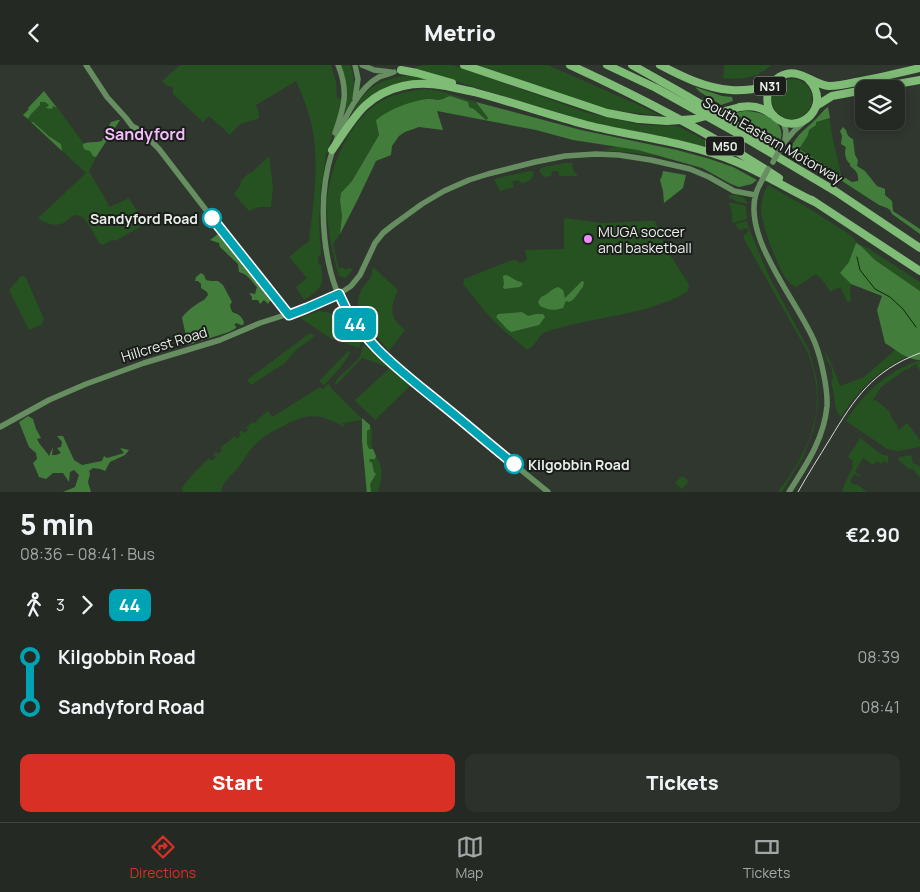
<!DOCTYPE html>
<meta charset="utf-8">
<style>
:root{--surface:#242923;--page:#2c312b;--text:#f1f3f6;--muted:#a3a6a6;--line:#414541;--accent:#d93025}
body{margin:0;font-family:Manrope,sans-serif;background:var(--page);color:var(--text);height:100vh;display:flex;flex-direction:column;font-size:19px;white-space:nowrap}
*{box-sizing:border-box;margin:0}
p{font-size:16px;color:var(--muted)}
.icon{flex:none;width:28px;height:28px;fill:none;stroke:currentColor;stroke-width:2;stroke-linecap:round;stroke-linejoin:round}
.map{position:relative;height:427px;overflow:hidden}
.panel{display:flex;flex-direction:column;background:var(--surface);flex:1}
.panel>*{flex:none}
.badge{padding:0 10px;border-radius:8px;font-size:18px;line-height:32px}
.tools{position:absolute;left:855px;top:15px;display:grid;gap:10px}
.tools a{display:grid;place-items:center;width:50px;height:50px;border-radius:10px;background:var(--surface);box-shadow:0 2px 12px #0003,0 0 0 1px var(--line);font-size:25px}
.map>.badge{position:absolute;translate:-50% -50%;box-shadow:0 0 0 2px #fff}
.legs{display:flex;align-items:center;gap:8px;height:55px;padding:0 20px;font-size:16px}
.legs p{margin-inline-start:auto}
.headline{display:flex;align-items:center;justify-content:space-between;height:85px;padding:0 20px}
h1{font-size:28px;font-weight:800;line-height:38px}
.action{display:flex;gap:10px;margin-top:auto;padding:10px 20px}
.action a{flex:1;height:58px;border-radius:10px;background:var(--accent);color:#fff;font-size:20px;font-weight:800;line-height:58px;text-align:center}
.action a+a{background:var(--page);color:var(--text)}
ul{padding:0 20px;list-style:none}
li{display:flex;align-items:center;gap:18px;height:50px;font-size:19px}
li i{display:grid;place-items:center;width:8px;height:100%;margin:0 6px;background:currentColor}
li i::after{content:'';width:12px;height:12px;margin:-6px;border:4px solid;border-radius:50%;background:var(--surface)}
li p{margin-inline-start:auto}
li:first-child i{background:linear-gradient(#0000 50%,currentColor 0)}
li:last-child i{background:linear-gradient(currentColor 50%,#0000 0)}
header{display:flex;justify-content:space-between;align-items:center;height:65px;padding:0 20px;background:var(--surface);font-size:22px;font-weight:800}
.tabs{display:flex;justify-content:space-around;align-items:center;height:70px;border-top:1px solid var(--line);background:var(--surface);font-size:14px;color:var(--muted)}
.tabs a{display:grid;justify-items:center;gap:2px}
.tabs .on{color:var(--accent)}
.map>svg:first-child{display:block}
.green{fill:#265121}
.forest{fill:#427d3b}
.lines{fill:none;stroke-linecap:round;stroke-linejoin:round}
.stream{stroke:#0b2a07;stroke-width:1}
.secondary{stroke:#678e61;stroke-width:5.5}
.highway{stroke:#7fbc76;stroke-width:8}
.tram{stroke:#d7dcd7;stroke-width:1}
.secondary-bridge{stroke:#678e61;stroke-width:5.5}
.highway-bridge{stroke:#7fbc76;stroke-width:8}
.line-1-casing{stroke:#fff;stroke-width:11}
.line-1{stroke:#00a3b4;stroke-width:8}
.stop-1-dot{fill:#fff;stroke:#00a3b4;stroke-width:2.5}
.poi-dot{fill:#eb8dfc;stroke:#1a1d1a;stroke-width:2}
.labels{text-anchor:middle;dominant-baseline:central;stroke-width:4;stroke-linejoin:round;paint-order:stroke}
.shield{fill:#1a1d1a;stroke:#acb0ac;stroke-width:1}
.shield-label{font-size:12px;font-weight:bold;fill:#eaefea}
.street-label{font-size:14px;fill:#eaefea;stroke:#1a1d1a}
.stop-label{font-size:14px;font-weight:bold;fill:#eaefea;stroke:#1a1d1a;text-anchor:end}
.poi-label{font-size:14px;fill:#eaefea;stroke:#1a1d1a;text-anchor:start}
.quarter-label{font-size:16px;font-weight:bold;fill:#f3befb;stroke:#1a1d1a}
</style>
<header><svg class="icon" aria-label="back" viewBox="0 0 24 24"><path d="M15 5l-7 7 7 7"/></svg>Metrio<svg class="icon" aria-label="search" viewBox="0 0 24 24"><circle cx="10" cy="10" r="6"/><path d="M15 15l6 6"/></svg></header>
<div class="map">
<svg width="920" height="427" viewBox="0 0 920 427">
<rect width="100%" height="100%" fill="#30372f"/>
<path class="green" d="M180 0H331L336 17 337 33 342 34 337 56 326 90 321 124 319 157 321 190 318 192 319 200H321C324 222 322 223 304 235L296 222 307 213 289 192 309 176C313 140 319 104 313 67 310 49 303 32 296 16L256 40 259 48V53L257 54 240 59 230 70 209 51 203 57 173 29V22L167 21 162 16Z
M340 0H350C356 15 357 36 344 47 348 29 347 17 340 0Z
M422 0H453L588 48 642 60 677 61 695 70 738 94 569 52 449 14 413 5 416 2Z
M473 0H548L641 41 658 50 616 46 588 40Z
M724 0H771C758 13 741 15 723 13Z
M404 11 417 12 431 15 404 19 350 53C362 27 375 15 404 11Z
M772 34a20 20 0 1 1 40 0a20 20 0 1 1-40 0Z
M424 24 440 26 476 37 488 53 486 55 474 44 445 33 440 35 434 34 378 67 379 70 352 116 341 128 340 135 342 151 340 169 333 179 339 204 342 202 346 205 349 203 353 204 346 213 339 211C333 192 326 158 327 139 328 102 352 49 387 33 398 28 411 26 424 24Z
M36 35 54 38 84 79 96 92 89 106 110 142 129 133 145 159 119 174 115 176 112 175 103 180 99 178C95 171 88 156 82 152 73 146 68 157 61 159 53 161 44 158 38 153L86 108 23 50 29 44 28 43Z
M828 42 832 70 841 109C835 108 832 103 827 101 814 94 803 91 791 82 797 71 804 65 813 56 819 52 822 46 828 42Z
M745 46C762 46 790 57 779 79L729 49Z
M618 81 638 85 655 90V91L634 88 603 85Z
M269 91 273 122 271 142H259L249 146 234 129 240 121 241 116 249 108H251Z
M564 98H572L573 105 578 111H559L558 106H553L551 111 545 112 541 109 539 105 543 102Z
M529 106H533C535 114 528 117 522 118L517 115 512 117 514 122 500 126 494 114Z
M768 120 810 144 852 171C855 177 862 181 868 183L920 217V226L875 195 862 182 840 208 851 219 850 224 851 235 848 238 840 222 830 227 825 218 816 209 796 222C793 220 789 218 787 215 779 206 761 158 761 146 761 137 763 128 768 120Z
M730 130C737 129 745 131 748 139L738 137 728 132Z
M729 137 746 141 747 154 734 158 732 157V148Z
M564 153 601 158 646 156H655L665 182 688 218 689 222 687 227C644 252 590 251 543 268 538 273 535 280 529 284H526L502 264 488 250 463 219 464 214 509 196 516 195 520 198 527 195 525 185 564 184Z
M747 156 750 166 770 213 809 285 817 315 818 339 814 364 804 390 782 427H778C812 382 829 341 807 286L744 174V170L749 166 747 163 740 165 737 162 736 159Z
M373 202 398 225C394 234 390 244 394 253 396 257 402 262 405 265L389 286 363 257C356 245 356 234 363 222 365 219 369 216 370 213 372 210 372 205 373 202Z
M21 211H24L26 213 44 254 41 260 29 265 9 225Z
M319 246 331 248V250L334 252 335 250 336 251 361 278 359 283 330 273 300 253Z
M310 268 315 271 296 285 285 298 251 320 247 315Z
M364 280 411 320 375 355 355 336V335L390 303 362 293 336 320 335 318C340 308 355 300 360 291 362 287 361 284 364 280Z
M895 285 906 292C875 308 860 323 841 352L838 349 835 340 834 330 831 317 833 313 831 301 827 296 825 286 832 300 840 321 864 312Z
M348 286 350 288C346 297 330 315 324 320L319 316Z
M920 295V306L916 299 907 305 906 304 880 323V324L873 335 875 336 876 335 890 347 891 352 898 361 897 362 899 365 907 358 920 375V382L898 386 887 384 846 356C864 327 888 306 920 295Z
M328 319H329L332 324 372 364C372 373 370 379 374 388 377 393 380 397 381 403 383 411 380 419 378 427H366L362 366 369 361 361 355 343 358 344 363C340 359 335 357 330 355 311 348 303 352 286 359V360C270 367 258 374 248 388 244 394 241 400 236 405 230 412 223 416 221 427H182L183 425 181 424 191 411 209 393 212 396 216 392 213 389 216 387 219 389 222 385 220 383 235 371 237 374 241 370 239 368 242 365 244 368 248 365 246 362 253 357 256 358 258 354 268 346 272 352 320 322 323 324Z
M860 373 881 389 888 391V398L883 396 881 399 877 396 873 400 863 393 855 407 861 411 860 412 855 409 850 414 851 416V417L854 420 857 419 867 427H842L845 418 852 404 853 396 848 392Z
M911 390 913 398 920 401V412L916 409 915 406 912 404H909L898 395 899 392Z
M682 411 689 416 682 424 675 418Z"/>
<path class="forest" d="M695 22 722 31 732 32 733 36 721 40 700 27Z
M44 26 57 43 53 41 52 44 46 43 49 40 45 37H40V40L31 49 28 54 23 50 29 44 28 43Z
M450 31 468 37 469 42 474 44 486 55 488 53 476 37 581 65 677 85 710 94 733 102 757 115 752 119 739 122 731 119 702 103 638 85 573 75 536 65 437 46 443 65 419 62 405 67 399 71 392 81 391 90 376 96 358 134 340 169 342 151 340 135 341 128 352 116 379 70 376 55C390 44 408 37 427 34 431 34 434 34 438 35 442 35 446 32 450 31Z
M828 42 830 53 816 57V60L809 65 808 70 799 84 852 117 858 116C859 108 856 106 850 101V99C845 94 844 88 846 82L841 79 842 71 840 66 843 62 846 65C847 69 848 72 853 74L855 90 858 95 857 101 865 106 877 121 885 124V130L892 136 893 146 920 164V169L892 149 890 145 887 143 879 140 842 116 837 114 823 103 822 100 812 95 791 82C798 69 803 66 813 57 819 52 822 46 828 42Z
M745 46C761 46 788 56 780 76L750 57 736 50 735 48Z
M118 55H120L96 92 93 91 90 86C85 85 83 84 83 79 90 76 96 78 102 76L105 66 108 63 111 57Z
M31 57H33L50 72 61 79 62 86Z
M663 106 686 110 683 123 664 138 663 126 660 115 662 111Z
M218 169 223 174 277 240 273 236H270L268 239 264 235 260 239 258 235H252V232L249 228 255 229 257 222C251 216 248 209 239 207L238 199 220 182 219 178 210 175Z
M856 178 862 182 875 195 920 226V295C907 295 896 285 885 278L877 245 882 231 851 219 840 208 849 197Z
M201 208 204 210 206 215 211 216H218L223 220 232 237 230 240C232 251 235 246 240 251 242 253 243 255 244 257L243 260H241L236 258 234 260 236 261V263L229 267 188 280 182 253C185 247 199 237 204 235L208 230 207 227 201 223V219L198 216H195L196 212Z
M506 210C512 212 515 216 521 217L523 219 520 222 504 224 503 222 504 219 503 211Z
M582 216 584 217 583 222C579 226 575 235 569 237L566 236 563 243C554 246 548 245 540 241L538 237 541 232C546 231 551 224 558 222L563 225 565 233Z
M522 247 528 251 536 249H543L545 252 539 260 511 267 507 264 496 252 498 249Z
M28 351 33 354 36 364 41 373 37 374C40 381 45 384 49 391L53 382 52 390H56L61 388 57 383 61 382 62 377 57 371H63L74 395 82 400 102 396 104 391 107 393 124 388 120 383 129 385 125 390 110 397 105 406 100 404 93 403 89 406 90 409 88 417 91 427H63L75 422 79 410 74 405 70 407 69 417 63 408H53L46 414 39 412 37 407 33 398 37 394 36 388 29 382 19 357Z
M362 353 370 360V364L367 366V379L369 384H373L376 391 375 394H370L369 396 372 398 374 407 376 409 370 419 371 427H367L362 376Z"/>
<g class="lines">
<path class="stream" d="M857 192 860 205 875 224 890 232 903 244 916 262"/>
<path class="secondary" d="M86 0 107 32 126 53 132 61 141 66 159 84 243 193 289 250
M355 0 358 14 355 34
M362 0 374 5 391 7
M394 7C389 9 384 10 379 12 355 25 340 63 332 87 316 137 322 212 352 255 374 287 413 315 443 340 478 369 512 398 548 427
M783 57 786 66 785 75
M335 68C344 43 349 26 338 0
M783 79 794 66 804 57
M760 119C734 165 798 235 815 278 821 293 828 324 827 341 824 374 806 400 789 427
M0 362 49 335 86 319 144 298 220 275 260 258 307 243 339 229 351 221 360 210 375 178 383 168 393 160 422 139 444 126 469 115 488 109 535 97 565 91 596 89 619 90 651 95 690 104 709 112 734 126 755 130"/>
<path class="highway" d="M464 0 607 48 639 54
M570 0C642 33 713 70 779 113
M607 0 656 23 744 72 835 126 920 183
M632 0C679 26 727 53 772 83
M660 0C683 12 705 23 731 25 744 26 757 24 770 21
M401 5 417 8 452 18
M808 14C834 40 799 73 775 52 761 39 767 14 786 9 802 5 814 20 829 21 838 21 847 19 856 17 878 13 899 8 920 3
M869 24 920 15
M816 41 832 31 864 25
M740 42C751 40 762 42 771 49
M332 85C353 55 364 30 403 21 427 15 450 22 474 27 512 37 549 50 587 60 636 72 687 77 734 96 762 107 787 124 815 137
M812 135 920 206"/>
<path class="tram" d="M798 427C808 409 819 392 830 374 855 333 872 306 920 288"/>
<path class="secondary-bridge" d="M773 97 783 79
M760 119 768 104"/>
<path class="highway-bridge" d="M639 54 667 56 695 54 740 42"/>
</g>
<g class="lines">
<g class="line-1-casing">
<path id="line-1" d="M212 153 289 250 307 243 339 229C358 275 402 307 440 338 465 358 489 379 514 399"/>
</g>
<use href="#line-1" class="line-1"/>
</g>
<g class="stop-1-dot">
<circle cx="212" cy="153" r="9"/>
<circle cx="514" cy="399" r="9"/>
</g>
<circle class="poi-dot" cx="588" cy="174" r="5"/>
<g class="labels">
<g class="shield">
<rect x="754" y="11.5" width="32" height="19" rx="4"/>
<rect x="706" y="71.5" width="38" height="19" rx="4"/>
</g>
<g class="shield-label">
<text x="770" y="21">N31</text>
<text x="725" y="81">M50</text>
</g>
<g class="street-label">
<text transform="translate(773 75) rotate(30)">South Eastern Motorway</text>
<text transform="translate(164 279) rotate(-17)">Hillcrest Road</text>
</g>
<g class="stop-label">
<text x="198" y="153">Sandyford Road</text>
<text x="528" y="399" text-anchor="start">Kilgobbin Road</text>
</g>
<g class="poi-label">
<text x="598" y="166">MUGA soccer<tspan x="598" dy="16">and basketball</tspan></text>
</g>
<g class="quarter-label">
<text x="145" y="69">Sandyford</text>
</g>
</g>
</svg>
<div class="tools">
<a><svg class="icon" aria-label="layers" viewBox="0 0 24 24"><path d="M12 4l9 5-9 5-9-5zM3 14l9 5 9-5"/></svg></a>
</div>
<b class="badge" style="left:355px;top:259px;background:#00a3b4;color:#fff">44</b>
</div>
<section class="panel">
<div class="headline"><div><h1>5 min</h1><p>08:36 – 08:41 · Bus</p></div><b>€2.90</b></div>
<div class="legs"><svg class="icon" aria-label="walk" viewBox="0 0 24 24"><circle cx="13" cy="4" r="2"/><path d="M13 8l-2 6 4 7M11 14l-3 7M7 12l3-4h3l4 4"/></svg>3<svg class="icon" aria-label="forward" viewBox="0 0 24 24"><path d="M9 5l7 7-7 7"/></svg><b class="badge" style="background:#00a3b4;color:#fff">44</b></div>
<ul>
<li><i style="color:#00a3b4"></i><b>Kilgobbin Road</b><p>08:39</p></li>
<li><i style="color:#00a3b4"></i><b>Sandyford Road</b><p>08:41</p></li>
</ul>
<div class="action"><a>Start</a><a>Tickets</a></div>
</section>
<nav class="tabs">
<a class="on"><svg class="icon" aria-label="directions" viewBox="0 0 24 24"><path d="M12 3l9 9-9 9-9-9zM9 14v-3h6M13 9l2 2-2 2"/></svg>Directions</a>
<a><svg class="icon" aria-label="map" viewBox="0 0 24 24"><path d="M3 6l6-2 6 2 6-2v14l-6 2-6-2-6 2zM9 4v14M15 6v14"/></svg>Map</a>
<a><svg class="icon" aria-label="tickets" viewBox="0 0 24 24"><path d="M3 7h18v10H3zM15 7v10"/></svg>Tickets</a>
</nav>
